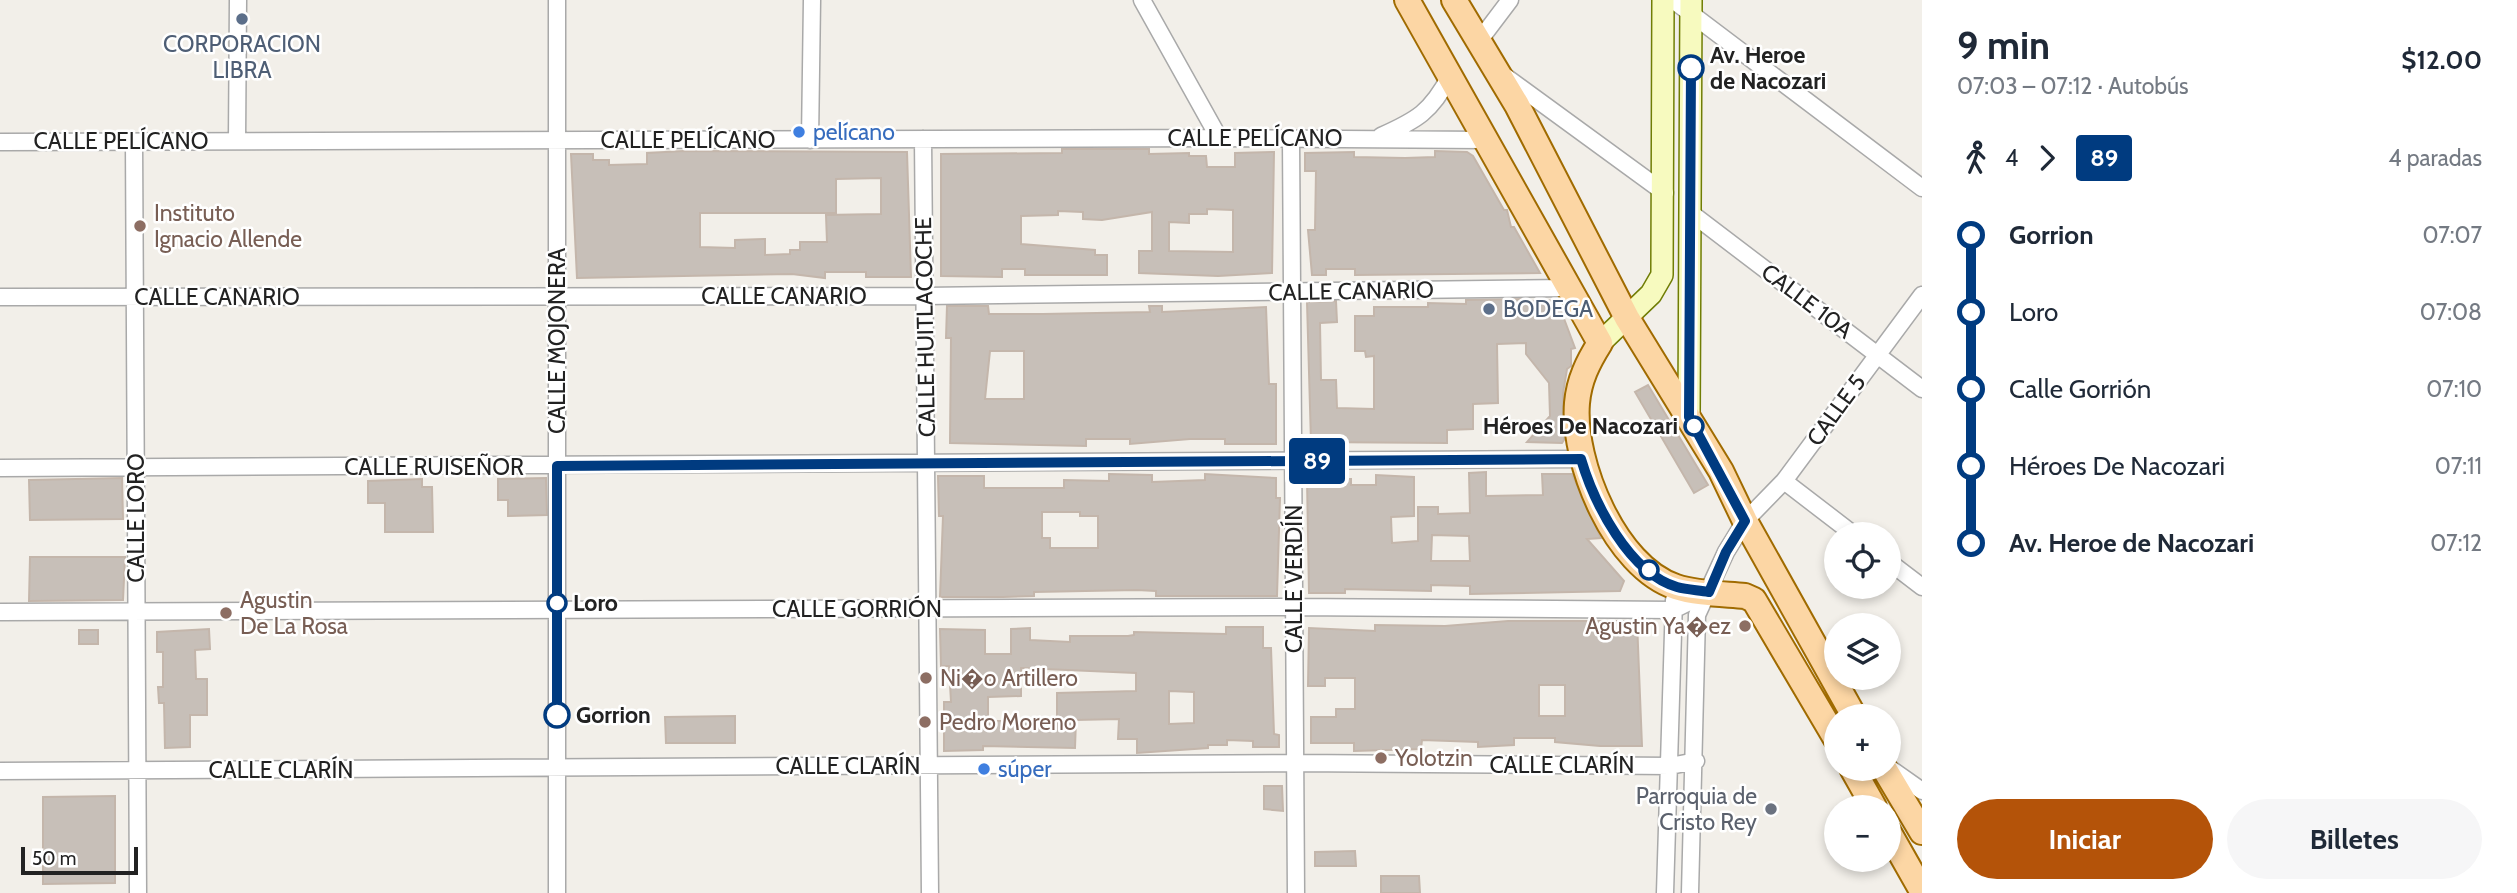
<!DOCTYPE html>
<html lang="es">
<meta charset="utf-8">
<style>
:root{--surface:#fff;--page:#f6f6f7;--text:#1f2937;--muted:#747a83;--accent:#b45309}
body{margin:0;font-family:Cabin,sans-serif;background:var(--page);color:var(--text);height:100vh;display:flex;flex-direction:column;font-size:26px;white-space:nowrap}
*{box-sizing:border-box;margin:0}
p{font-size:23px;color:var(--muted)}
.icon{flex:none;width:38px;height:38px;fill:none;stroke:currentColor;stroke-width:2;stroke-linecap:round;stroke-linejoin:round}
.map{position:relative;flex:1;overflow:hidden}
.panel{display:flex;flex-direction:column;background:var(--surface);width:595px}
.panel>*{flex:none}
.badge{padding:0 14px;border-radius:5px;font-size:24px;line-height:46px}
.tools{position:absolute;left:1824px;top:522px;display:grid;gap:14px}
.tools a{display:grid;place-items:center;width:77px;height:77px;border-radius:50%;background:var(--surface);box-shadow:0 4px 10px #0003;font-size:35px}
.scale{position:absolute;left:21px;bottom:18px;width:117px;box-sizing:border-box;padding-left:7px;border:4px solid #222;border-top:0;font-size:19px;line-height:24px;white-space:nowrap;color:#222;-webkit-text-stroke:5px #fff;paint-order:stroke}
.map>.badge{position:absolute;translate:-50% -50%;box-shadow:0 0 0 4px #fff}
.legs{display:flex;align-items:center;gap:10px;height:77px;padding:0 35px;font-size:23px}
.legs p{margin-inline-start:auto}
.overview{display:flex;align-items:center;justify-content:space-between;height:119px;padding:0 35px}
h1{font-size:38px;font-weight:800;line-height:52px}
.button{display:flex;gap:14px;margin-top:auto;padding:14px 35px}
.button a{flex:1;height:80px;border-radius:42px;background:var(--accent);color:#fff;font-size:28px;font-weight:800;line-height:80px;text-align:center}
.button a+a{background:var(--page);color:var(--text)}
ul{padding:0 35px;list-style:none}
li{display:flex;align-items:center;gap:24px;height:77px;font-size:26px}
li i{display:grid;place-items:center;width:10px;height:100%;margin:0 9px;background:currentColor}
li i::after{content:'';width:18px;height:18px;margin:-9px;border:5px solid;border-radius:50%;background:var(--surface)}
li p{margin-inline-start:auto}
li:first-child i{background:linear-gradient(#0000 50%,currentColor 0)}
li:last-child i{background:linear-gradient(currentColor 50%,#0000 0)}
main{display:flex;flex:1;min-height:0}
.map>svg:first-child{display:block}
.building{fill:#c7bfb8;stroke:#c4b6ab;stroke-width:2;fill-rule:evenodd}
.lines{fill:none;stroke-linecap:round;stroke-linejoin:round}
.minor-casing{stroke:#a9a9a9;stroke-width:19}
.secondary-casing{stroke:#707d05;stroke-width:24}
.primary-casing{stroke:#a06b00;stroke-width:28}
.minor{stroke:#fff;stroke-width:16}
.secondary{stroke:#f7fabf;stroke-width:21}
.primary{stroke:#fcd6a4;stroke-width:24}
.line-1-casing{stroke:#fff;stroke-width:16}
.line-1{stroke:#003b80;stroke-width:10}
.service-dot{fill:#5c6f8a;stroke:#fff;stroke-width:2.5}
.stop-1-dot{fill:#fff;stroke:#003b80;stroke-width:3.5}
.shop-dot{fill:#3f7fe0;stroke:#fff;stroke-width:2.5}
.education-dot{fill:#8d6e63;stroke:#fff;stroke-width:2.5}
.worship-dot{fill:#6b7280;stroke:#fff;stroke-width:2.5}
.labels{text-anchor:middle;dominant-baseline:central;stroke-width:5;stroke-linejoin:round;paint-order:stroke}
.service-label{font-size:23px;fill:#4e5e75;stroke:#fff}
.stop-label{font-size:23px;font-weight:bold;fill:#222;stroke:#fff;text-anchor:start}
.shop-label{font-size:23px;fill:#366cbe;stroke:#fff;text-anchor:start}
.street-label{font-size:23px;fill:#222;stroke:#fff}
.education-label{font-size:23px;fill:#785e54;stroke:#fff;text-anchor:start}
.worship-label{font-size:23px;fill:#5b616d;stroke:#fff;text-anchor:end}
</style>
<main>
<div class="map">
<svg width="1922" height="893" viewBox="0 0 1922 893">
<rect width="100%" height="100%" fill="#f2efe9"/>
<path class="building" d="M1062 149H1149V154L1189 153V156H1206L1207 167H1235V153L1274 152 1272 273 1218 276 1139 273V251H1152V212L1102 220 1083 219V212L1058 211V215L1021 216V244L1095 250V255H1107V275H1025V269H1002V277L941 276V154L1062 153ZM1207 209 1233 210V252L1169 251V222L1189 223V214H1207Z
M684 151 907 152 911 277H866V272H825V278L792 274 577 278 571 154H593V160H609V165L647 164V153ZM881 178V214L826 215 827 242H800V250H790V254L765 255V239L735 240V248L700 247V213H836V179Z
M1435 151 1467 152 1473 156 1504 210H1507L1511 227H1514L1540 273 1355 275V269H1326V275H1312L1308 230H1315L1316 171H1305V153L1354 152V157L1405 158 1435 157Z
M1523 299V302L1557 300 1575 348 1571 349V366L1567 369 1563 393 1564 440 1562 443 1527 442 1550 416 1549 383 1526 354V343L1497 344 1498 403 1473 404V429L1447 430V443L1311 442 1307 302 1336 301 1337 322 1320 323 1321 380H1336L1337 408 1374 409V356L1366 357 1365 351H1355V316H1374V307H1428V303L1466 304V300Z
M947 306H988L989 314H1043L1150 312 1149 306H1162V312L1266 307 1269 384H1276V444H1225V439H1190L1130 444V439H1086V446L950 443 951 338H946ZM990 351H1024V399H985Z
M1648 385 1708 485 1694 493 1635 392Z
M1486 472V496L1543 495 1542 474H1572L1601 538 1587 539 1624 581 1620 591 1470 594V586L1431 585V591L1345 589V593H1309L1307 479H1351V485H1376V475L1414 477V516L1391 517 1392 543 1418 541V507H1438V514L1470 513 1469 473ZM1432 535 1469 536 1470 561H1431Z
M1109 474 1152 475V482L1205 480V474L1276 478V498H1280L1277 596H1156V591L1137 590 1034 592V596L1003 597H940L943 516H939L938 476H984V488H1064V480L1109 481ZM1042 512H1080V516H1098V548H1050V538H1042Z
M122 478 123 519 30 520 29 480Z
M546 478 547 515 508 516V500H498V479Z
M422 479V487H432L433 532H385V503H368V481Z
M30 557H125L123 600 29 601Z
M1508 621H1637L1642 746H1600L1555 742V738H1514V745L1478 747V742L1422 740 1421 749 1354 751V743H1311V717H1336V709H1355V678H1325V686H1308L1309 628 1375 631V625L1445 626ZM1539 685H1565V716H1539Z
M1226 627H1263V648H1271L1274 734 1279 735V747H1253V741L1227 740V745H1208V748L1137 753V739H1118L1119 719 1076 720 1075 748 983 746V750L944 751V702H951L949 666H941L940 629 985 630V654H1011V629L1030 628V640L1070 642V636H1128L1134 635V632L1226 634ZM1021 668 1136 673V691L1057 693V721H988V697L1021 696ZM1169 691 1194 692V723L1169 724Z
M209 629 210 649 195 650 196 679H207V715H190V747L165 748 164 703H159L158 687H163V652H157V632Z
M79 630H98V644H79Z
M735 716V743H666L665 717Z
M1264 786H1282L1283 811 1264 809Z
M115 796V883L43 884V797Z
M1355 851 1356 866H1315V852Z
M1381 876H1419L1420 893H1381Z"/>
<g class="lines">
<g class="minor-casing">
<path id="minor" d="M1142 0 1219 138
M1673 0 1922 188
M1479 41 1510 0
M1506 77 1665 193
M1381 136C1417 120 1431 112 1450 76
M1291 138 1296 893
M923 139 930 893
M810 140 812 0
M237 141 238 0
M0 142 1219 138 1485 140
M134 142 138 893
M1691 213 1922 389
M0 297 925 296 1569 288
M0 468 1581 459
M1784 481 1853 534
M1888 561 1922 587
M0 612 1294 607 1673 610 1707 593
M1888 767 1922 791
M0 771 1295 763 1670 766 1696 761
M557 893V0
M1665 893 1674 600
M1690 893 1697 615 1726 552 1745 521 1784 481 1922 295"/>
</g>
<g class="secondary-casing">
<path id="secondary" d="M1600 343 1651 294 1662 275 1663 0
M1689 417 1691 0"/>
</g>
<g class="primary-casing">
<path id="primary" d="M1407 0 1600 343C1588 362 1579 380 1577 403 1572 462 1615 567 1676 587 1697 594 1723 594 1745 596L1754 600 1836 739
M1454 0 1517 105 1627 318 1721 471 1745 521 1854 716
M1852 768 1874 807
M1884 768 1922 832
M1888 831 1922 891"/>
</g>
<use href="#minor" class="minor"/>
<use href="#secondary" class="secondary"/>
<use href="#primary" class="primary"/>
</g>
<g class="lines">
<g class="line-1-casing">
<path id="line-1" d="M557 715V466L1581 459C1594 503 1629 573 1677 587 1687 590 1699 590 1709 592L1726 552 1745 521 1689 417 1691 68"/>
</g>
<use href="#line-1" class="line-1"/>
</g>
<g class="service-dot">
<circle cx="242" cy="19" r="7"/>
<circle cx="1489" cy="309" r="7"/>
</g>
<g class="stop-1-dot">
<circle cx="1691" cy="68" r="12"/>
<circle cx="1694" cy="426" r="9"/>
<circle cx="1649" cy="570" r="9"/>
<circle cx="557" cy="603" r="9"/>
<circle cx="557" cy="715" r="12"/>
</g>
<g class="shop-dot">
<circle cx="799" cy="132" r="7"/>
<circle cx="984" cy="769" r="7"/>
</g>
<g class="education-dot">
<circle cx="140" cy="226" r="7"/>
<circle cx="226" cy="613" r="7"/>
<circle cx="1745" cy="626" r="7"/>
<circle cx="926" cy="678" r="7"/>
<circle cx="925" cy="722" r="7"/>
<circle cx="1381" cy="758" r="7"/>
</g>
<circle class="worship-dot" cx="1771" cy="809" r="7"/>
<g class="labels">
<g class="service-label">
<text x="242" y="44">CORPORACION<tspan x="242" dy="26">LIBRA</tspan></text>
<text x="1503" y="309" text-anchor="start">BODEGA</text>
</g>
<g class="stop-label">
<text x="1710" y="55">Av. Heroe<tspan x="1710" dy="26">de Nacozari</tspan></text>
<text x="1678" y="426" text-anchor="end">Héroes De Nacozari</text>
<text x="573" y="603">Loro</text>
<text x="576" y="715">Gorrion</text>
</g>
<g class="shop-label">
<text x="813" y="132">pelícano</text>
<text x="998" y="769">súper</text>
</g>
<g class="street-label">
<text x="1255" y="138">CALLE PELÍCANO</text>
<text x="688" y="140">CALLE PELÍCANO</text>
<text x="121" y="141">CALLE PELÍCANO</text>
<text transform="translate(1351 291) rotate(-1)">CALLE CANARIO</text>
<text x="784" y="296">CALLE CANARIO</text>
<text x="217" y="297">CALLE CANARIO</text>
<text transform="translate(1807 301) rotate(37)">CALLE 10A</text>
<text transform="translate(925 327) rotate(-91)">CALLE HUITLACOCHE</text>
<text transform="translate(557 341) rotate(-90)">CALLE MOJONERA</text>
<text transform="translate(1836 410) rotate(-54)">CALLE 5</text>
<text x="434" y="467">CALLE RUISEÑOR</text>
<text transform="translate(136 518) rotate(-90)">CALLE LORO</text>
<text transform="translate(1294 579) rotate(-90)">CALLE VERDÍN</text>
<text x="857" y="609">CALLE GORRIÓN</text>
<text x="1562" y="765">CALLE CLARÍN</text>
<text x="848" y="766">CALLE CLARÍN</text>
<text x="281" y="770">CALLE CLARÍN</text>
</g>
<g class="education-label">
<text x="154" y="213">Instituto<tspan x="154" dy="26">Ignacio Allende</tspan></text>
<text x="240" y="600">Agustin<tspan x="240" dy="26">De La Rosa</tspan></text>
<text x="1731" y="626" text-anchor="end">Agustin Ya�ez</text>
<text x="940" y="678">Ni�o Artillero</text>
<text x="939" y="722">Pedro Moreno</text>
<text x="1395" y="758">Yolotzin</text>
</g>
<g class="worship-label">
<text x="1757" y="796">Parroquia de<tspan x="1757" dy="26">Cristo Rey</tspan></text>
</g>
</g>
</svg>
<div class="tools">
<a><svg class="icon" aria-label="locate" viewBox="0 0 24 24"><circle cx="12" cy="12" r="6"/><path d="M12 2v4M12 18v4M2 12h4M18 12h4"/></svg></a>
<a><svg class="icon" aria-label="layers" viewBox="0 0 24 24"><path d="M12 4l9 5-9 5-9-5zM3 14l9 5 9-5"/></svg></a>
<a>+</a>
<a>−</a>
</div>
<div class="scale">50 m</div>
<b class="badge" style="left:1317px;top:461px;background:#003b80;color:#fff">89</b>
</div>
<section class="panel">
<div class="overview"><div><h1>9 min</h1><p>07:03 – 07:12 · Autobús</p></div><b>$12.00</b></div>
<div class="legs"><svg class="icon" aria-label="walk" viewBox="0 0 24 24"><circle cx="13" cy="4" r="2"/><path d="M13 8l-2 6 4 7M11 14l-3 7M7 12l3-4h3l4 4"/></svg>4<svg class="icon" aria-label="forward" viewBox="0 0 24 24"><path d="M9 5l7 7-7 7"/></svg><b class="badge" style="background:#003b80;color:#fff">89</b><p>4 paradas</p></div>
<ul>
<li><i style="color:#003b80"></i><b>Gorrion</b><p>07:07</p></li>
<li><i style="color:#003b80"></i><span>Loro</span><p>07:08</p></li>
<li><i style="color:#003b80"></i><span>Calle Gorrión</span><p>07:10</p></li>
<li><i style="color:#003b80"></i><span>Héroes De Nacozari</span><p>07:11</p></li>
<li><i style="color:#003b80"></i><b>Av. Heroe de Nacozari</b><p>07:12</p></li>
</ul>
<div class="button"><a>Iniciar</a><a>Billetes</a></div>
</section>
</main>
